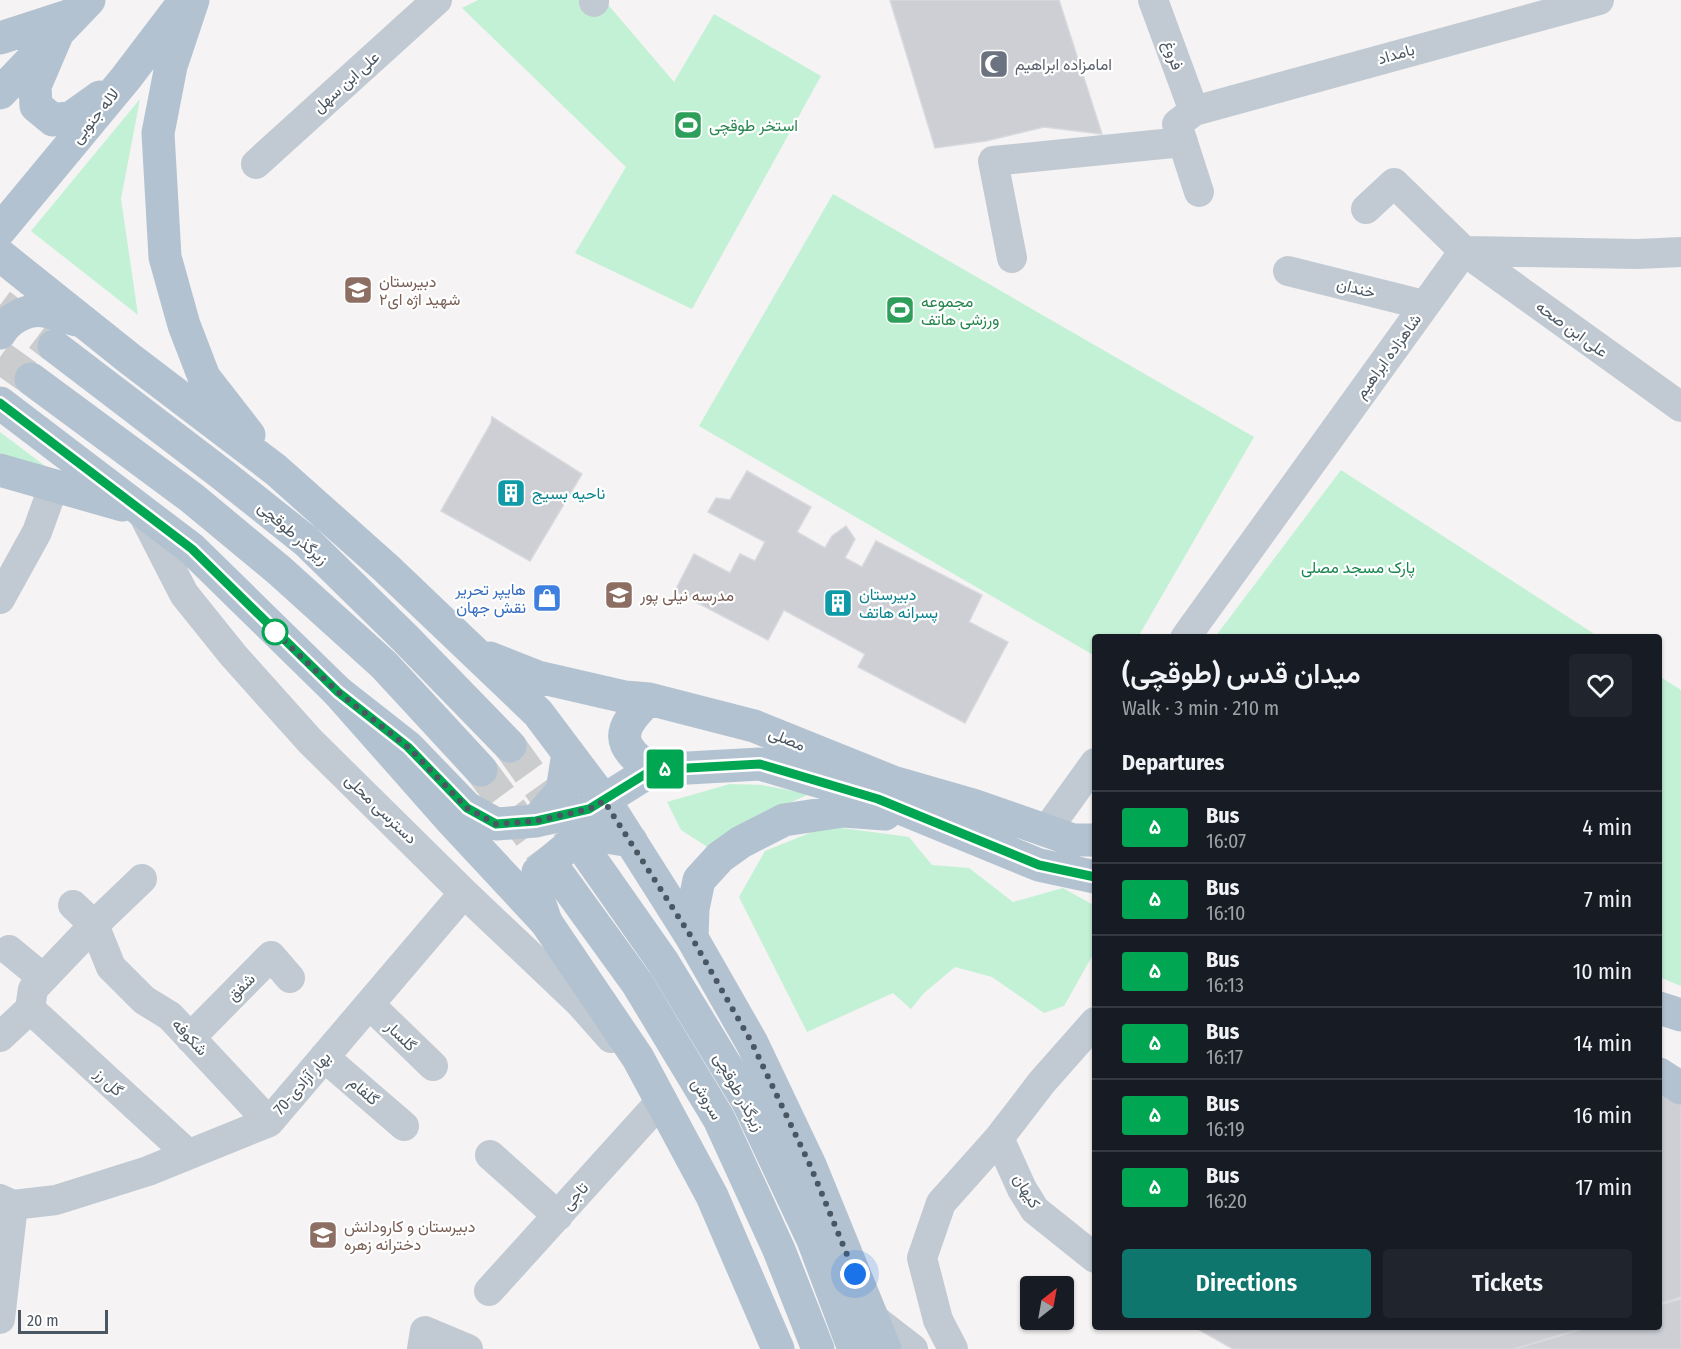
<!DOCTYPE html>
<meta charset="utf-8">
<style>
:root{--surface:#171b24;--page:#20242c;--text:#f1f3f6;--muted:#9ea1a6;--line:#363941;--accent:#0f766e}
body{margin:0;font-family:"Fira Sans Condensed",Vazirmatn,sans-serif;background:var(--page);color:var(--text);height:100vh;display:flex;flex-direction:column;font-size:22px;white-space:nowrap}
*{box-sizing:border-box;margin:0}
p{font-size:20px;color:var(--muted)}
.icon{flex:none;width:33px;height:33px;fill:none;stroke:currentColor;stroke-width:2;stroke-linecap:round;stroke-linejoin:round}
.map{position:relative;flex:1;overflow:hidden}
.sheet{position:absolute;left:1092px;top:634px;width:570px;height:696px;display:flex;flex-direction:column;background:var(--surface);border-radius:6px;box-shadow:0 2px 4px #0004}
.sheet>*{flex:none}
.badge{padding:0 12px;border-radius:4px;font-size:21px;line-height:39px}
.needle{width:39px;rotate:31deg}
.tools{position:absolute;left:1020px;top:1276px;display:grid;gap:12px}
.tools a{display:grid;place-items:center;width:54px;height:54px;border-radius:6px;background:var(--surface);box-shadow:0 2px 4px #0004;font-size:30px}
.scale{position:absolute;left:18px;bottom:15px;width:90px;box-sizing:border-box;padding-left:6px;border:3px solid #4a5661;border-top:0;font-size:16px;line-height:21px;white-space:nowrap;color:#4a5661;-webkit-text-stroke:4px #fff;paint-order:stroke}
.you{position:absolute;width:30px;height:30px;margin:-15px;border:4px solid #fff;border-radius:50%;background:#1a73e8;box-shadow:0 0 0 9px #1a73e833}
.map>.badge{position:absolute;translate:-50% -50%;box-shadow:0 0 0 3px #fff}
h2{padding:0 30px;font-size:22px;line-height:54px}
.round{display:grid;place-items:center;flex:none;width:63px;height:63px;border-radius:6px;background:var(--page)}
.summary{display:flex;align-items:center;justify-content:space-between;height:102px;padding:0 30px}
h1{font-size:28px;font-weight:600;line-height:45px}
.button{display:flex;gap:12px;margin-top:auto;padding:12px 30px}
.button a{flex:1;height:69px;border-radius:6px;background:var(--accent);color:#fff;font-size:24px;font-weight:600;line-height:69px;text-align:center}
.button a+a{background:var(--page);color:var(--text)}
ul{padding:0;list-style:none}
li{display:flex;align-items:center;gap:18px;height:72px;padding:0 30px;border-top:2px solid var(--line)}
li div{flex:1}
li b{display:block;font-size:22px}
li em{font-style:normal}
li .badge{min-width:66px;font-weight:700;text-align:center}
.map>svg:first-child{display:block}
.green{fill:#c3f1d5}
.building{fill:#cdcfd5;stroke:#d7d9de;stroke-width:1.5}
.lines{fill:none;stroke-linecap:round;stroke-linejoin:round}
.major-tunnel{stroke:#caccce;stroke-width:33;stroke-dasharray:33 16;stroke-linecap:butt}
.minor{stroke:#c1cad2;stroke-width:30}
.major{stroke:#b3c2d1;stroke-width:33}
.major-bridge{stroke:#b3c2d1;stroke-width:33}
.line-casing{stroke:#fff;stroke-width:14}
.line{stroke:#00a651;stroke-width:9}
.walk{stroke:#4a5661;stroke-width:6;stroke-dasharray:0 10.8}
.stop-dot{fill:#fff;stroke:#00a651;stroke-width:3}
.labels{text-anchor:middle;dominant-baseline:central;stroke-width:4.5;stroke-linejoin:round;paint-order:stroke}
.street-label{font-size:16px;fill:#4a5661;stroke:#fff}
.worship-label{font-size:16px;fill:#5b616d;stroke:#fff;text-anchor:start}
.leisure-label{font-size:16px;fill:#27864d;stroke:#fff;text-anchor:start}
.education-label{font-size:16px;fill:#785e54;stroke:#fff;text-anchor:start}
.culture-label{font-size:16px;fill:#0d838f;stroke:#fff;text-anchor:start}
.park-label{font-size:16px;fill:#17864f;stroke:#fff}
.shop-label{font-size:16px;fill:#366cbe;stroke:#fff;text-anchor:end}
</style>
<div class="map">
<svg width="1681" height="1349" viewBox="0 0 1681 1349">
<rect width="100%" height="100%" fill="#f5f3f3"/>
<path class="green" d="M478 0H604L674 82 714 14 821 76 692 309 575 253 626 167 462 8Z
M140 99 121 199 138 315 31 231Z
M833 194 1254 437 1138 637 1095 638V656L699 426Z
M0 432 65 481 0 453Z
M1341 470 1599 637H1215Z
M1659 676 1681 690V986L1659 977Z
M730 784 762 785 809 794 755 819 709 848 681 830 667 802Z
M827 826 909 837 932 865 969 868 1013 902 1063 888 1095 906V951L1064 1006 1044 1013 992 977 955 967 924 993 911 1009 893 993 807 1032 739 897 765 851Z"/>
<path class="building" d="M890 0H1059L1102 134 1044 127 986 141 935 148Z
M492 417 582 474 530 561 441 511 491 423Z
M747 471 811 507 797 532 825 548 832 536 846 526 855 539 845 558 862 567 876 541 982 595 969 622 1008 642 965 723 858 667 865 654 784 610 768 640 675 591 694 554 730 573 740 554 755 561 765 542 708 512 716 498 730 500Z
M1659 1082 1681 1096V1297L1659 1304Z
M1681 1299V1349H1515L1586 1328H1659V1305Z
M1196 1328H1583L1514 1349H1233Z"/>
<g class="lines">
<path class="major-tunnel" d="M0 305 54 346
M0 357 31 379
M510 746 568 827
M481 770 556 871"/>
<path class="minor" d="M594 0V2
M1153 0 1194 111
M256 164 437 0
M1199 192 1177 124 1194 111 1599 0
M1366 209 1394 183 1464 251 1681 407
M1012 258 993 161 1183 142
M1288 271 1424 305
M141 510 184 594 233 655 310 741 464 893 579 1002 611 1038
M0 599 37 532 54 485
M1185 638 1464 251 1638 254 1681 252
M1046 831 1095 763
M73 905 94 925 111 967 144 1000 170 1016 269 1122
M9 950 43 978
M370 1005 433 1066
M30 1009 188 1154
M0 1037 30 1009 33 989 94 925 142 879
M190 1038 271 956 290 978
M324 1057 404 1126
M999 1138 1022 1189 1035 1210 1095 1258
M490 1155 558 1216
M0 1199 13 1205 56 1200 148 1171 269 1122 464 893
M489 1291 661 1101
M873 1318 913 1349
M0 1319 13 1205
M422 1349 425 1331 468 1349
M953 1349 938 1320 922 1258 941 1203 999 1138 1042 1082 1095 1022"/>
<path class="major" d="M193 0 171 66 158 133 165 257 184 325 204 377 249 435
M59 30 35 86 36 106 53 120 72 117 100 97
M0 38 71 15
M0 93 89 0
M0 230 126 78 183 3
M0 255 130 359 276 470 386 568 538 713 611 810 692 938 752 1043 810 1165 885 1349
M0 333C8 319 28 308 44 311 55 313 66 317 76 320
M54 346 223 475 306 541 404 637 510 746
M31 379 192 498 280 571 384 665 481 770
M0 403 192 549 338 692 452 821 546 922 638 1058 712 1196 778 1349
M0 470 122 505
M490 658 538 677 625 697 649 699 754 726 893 782 973 805 1073 840H1095
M649 699C617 730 615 744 652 770
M604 800 652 770 760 764 878 799 1039 865 1095 877
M588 855 663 962 748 1102 813 1240 854 1349
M556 871 637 983 719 1119 779 1250 818 1349
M692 938 693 909 699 880 720 857 741 842 784 820 843 811 885 814
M1659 1008 1681 1015
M1659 1074 1681 1088"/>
<path class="major-bridge" d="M338 692 408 747 467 808 496 824 536 821 589 809 604 800
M536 821 562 791 568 753
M546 922 536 892 538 872 571 844 600 836 631 841"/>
</g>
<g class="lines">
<g class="line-casing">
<path id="line" d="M0 403 192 549 338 692 408 747 467 808 496 824 536 821 589 809 652 770 760 764 878 799 1039 865 1095 877"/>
</g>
<use href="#line" class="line"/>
<path class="walk" d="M275 632 272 629 338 692 408 747 467 808 496 824 536 821 589 809 604 801 692 938 752 1043 810 1165 855 1274"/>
</g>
<defs>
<g id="mosque-square" transform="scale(1.5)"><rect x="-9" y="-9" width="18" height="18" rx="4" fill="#6b7280" stroke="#fff"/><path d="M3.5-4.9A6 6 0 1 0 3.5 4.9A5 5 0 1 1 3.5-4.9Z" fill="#fff"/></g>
<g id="stadium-square" transform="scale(1.5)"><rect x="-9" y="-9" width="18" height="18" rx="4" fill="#2e9e5b" stroke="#fff"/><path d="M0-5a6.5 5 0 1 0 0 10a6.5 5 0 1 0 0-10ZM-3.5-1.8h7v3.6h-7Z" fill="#fff"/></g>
<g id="school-square" transform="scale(1.5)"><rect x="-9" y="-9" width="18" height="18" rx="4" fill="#8d6e63" stroke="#fff"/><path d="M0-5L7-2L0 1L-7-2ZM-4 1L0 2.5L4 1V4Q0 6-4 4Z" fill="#fff"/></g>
<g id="building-square" transform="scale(1.5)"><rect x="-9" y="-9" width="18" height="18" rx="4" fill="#0f9aa8" stroke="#fff"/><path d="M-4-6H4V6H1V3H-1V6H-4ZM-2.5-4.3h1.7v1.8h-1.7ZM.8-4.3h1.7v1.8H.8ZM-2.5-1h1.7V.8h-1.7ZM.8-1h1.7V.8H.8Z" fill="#fff"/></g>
<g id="shop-square" transform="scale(1.5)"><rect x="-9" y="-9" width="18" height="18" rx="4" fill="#3f7fe0" stroke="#fff"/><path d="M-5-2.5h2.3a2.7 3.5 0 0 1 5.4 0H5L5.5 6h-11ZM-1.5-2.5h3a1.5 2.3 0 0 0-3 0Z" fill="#fff"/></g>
</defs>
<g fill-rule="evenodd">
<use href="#mosque-square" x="994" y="64"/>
<use href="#stadium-square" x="688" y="125"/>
<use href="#school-square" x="358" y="290"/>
<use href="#stadium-square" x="900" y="310"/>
<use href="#building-square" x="511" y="493"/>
<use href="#school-square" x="619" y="595"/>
<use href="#shop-square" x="547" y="598"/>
<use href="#building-square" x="838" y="603"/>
<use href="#school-square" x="323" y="1235"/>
</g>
<circle class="stop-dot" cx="275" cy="632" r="12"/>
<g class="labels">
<g class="street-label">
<text transform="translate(1396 54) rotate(-16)">بامداد</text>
<text transform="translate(1173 55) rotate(70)">فروغ</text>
<text transform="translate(346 82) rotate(-42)">علی ابن سهل</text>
<text transform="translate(95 116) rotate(-51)">لاله جنوبی</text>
<text transform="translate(1356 288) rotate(14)">خندان</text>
<text transform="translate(1572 329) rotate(36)">علی ابن صحه</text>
<text transform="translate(1388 356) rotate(-54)">شاهزاده ابراهیم</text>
<text transform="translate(293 533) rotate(41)">زیرگذر طوقچی</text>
<text transform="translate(787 739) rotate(22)">مصلی</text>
<text transform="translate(381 809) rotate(44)">دسترسی محلی</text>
<text transform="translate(241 987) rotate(-45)">شفق</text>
<text transform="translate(401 1036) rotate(44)">گلسار</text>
<text transform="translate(190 1037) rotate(47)">شکوفه</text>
<text transform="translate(109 1082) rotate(43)">گل رز</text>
<text transform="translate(302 1083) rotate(-49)">70-بهار آزادی</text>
<text transform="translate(364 1091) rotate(41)">گلفام</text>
<text transform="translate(739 1092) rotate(61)">زیرگذر طوقچی</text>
<text transform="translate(707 1099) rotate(60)">سروش</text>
<text transform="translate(1027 1191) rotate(59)">کیهان</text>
<text transform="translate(575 1196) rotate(-48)">تاجی</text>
</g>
<g class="worship-label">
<text x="1015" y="64">امامزاده ابراهیم</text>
</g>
<g class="leisure-label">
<text x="709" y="125">استخر طوقچی</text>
<text x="921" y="301">مجموعه<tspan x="921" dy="18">ورزشی هاتف</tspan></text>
</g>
<g class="education-label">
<text x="379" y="281">دبیرستان<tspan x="379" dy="18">شهید اژه ای۲</tspan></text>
<text x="640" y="595">مدرسه نیلی پور</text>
<text x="344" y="1226">دبیرستان و کارودانش<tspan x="344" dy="18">دخترانه زهره</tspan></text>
</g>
<g class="culture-label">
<text x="532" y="493">ناحیه بسیج</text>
<text x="859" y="594">دبیرستان<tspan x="859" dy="18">پسرانه هاتف</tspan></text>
</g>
<g class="park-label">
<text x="1358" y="567">پارک مسجد مصلی</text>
</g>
<g class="shop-label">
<text x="526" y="589">هایپر تحریر<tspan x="526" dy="18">نقش جهان</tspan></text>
</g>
</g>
</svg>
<div class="tools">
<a><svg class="needle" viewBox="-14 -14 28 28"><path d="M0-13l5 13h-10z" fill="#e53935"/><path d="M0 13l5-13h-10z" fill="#9ea1a6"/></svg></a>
</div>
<div class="scale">20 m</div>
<div class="you" style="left:855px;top:1274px"></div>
<b class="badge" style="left:665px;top:769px;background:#00a651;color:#fff">۵</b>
<section class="sheet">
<div class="summary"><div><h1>میدان قدس (طوقچی)</h1><p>Walk · 3 min · 210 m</p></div><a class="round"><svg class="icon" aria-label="heart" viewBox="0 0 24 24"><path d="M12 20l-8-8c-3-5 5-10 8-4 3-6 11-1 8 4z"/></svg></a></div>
<h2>Departures</h2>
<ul>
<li><span class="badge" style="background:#00a651;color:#fff">۵</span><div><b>Bus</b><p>16:07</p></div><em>4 min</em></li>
<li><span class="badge" style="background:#00a651;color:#fff">۵</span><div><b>Bus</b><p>16:10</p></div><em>7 min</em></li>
<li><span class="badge" style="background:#00a651;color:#fff">۵</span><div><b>Bus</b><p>16:13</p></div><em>10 min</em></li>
<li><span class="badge" style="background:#00a651;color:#fff">۵</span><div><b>Bus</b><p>16:17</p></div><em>14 min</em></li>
<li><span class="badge" style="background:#00a651;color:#fff">۵</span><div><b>Bus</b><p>16:19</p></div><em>16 min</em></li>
<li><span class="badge" style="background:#00a651;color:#fff">۵</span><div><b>Bus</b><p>16:20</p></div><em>17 min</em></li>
</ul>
<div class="button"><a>Directions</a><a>Tickets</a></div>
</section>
</div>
